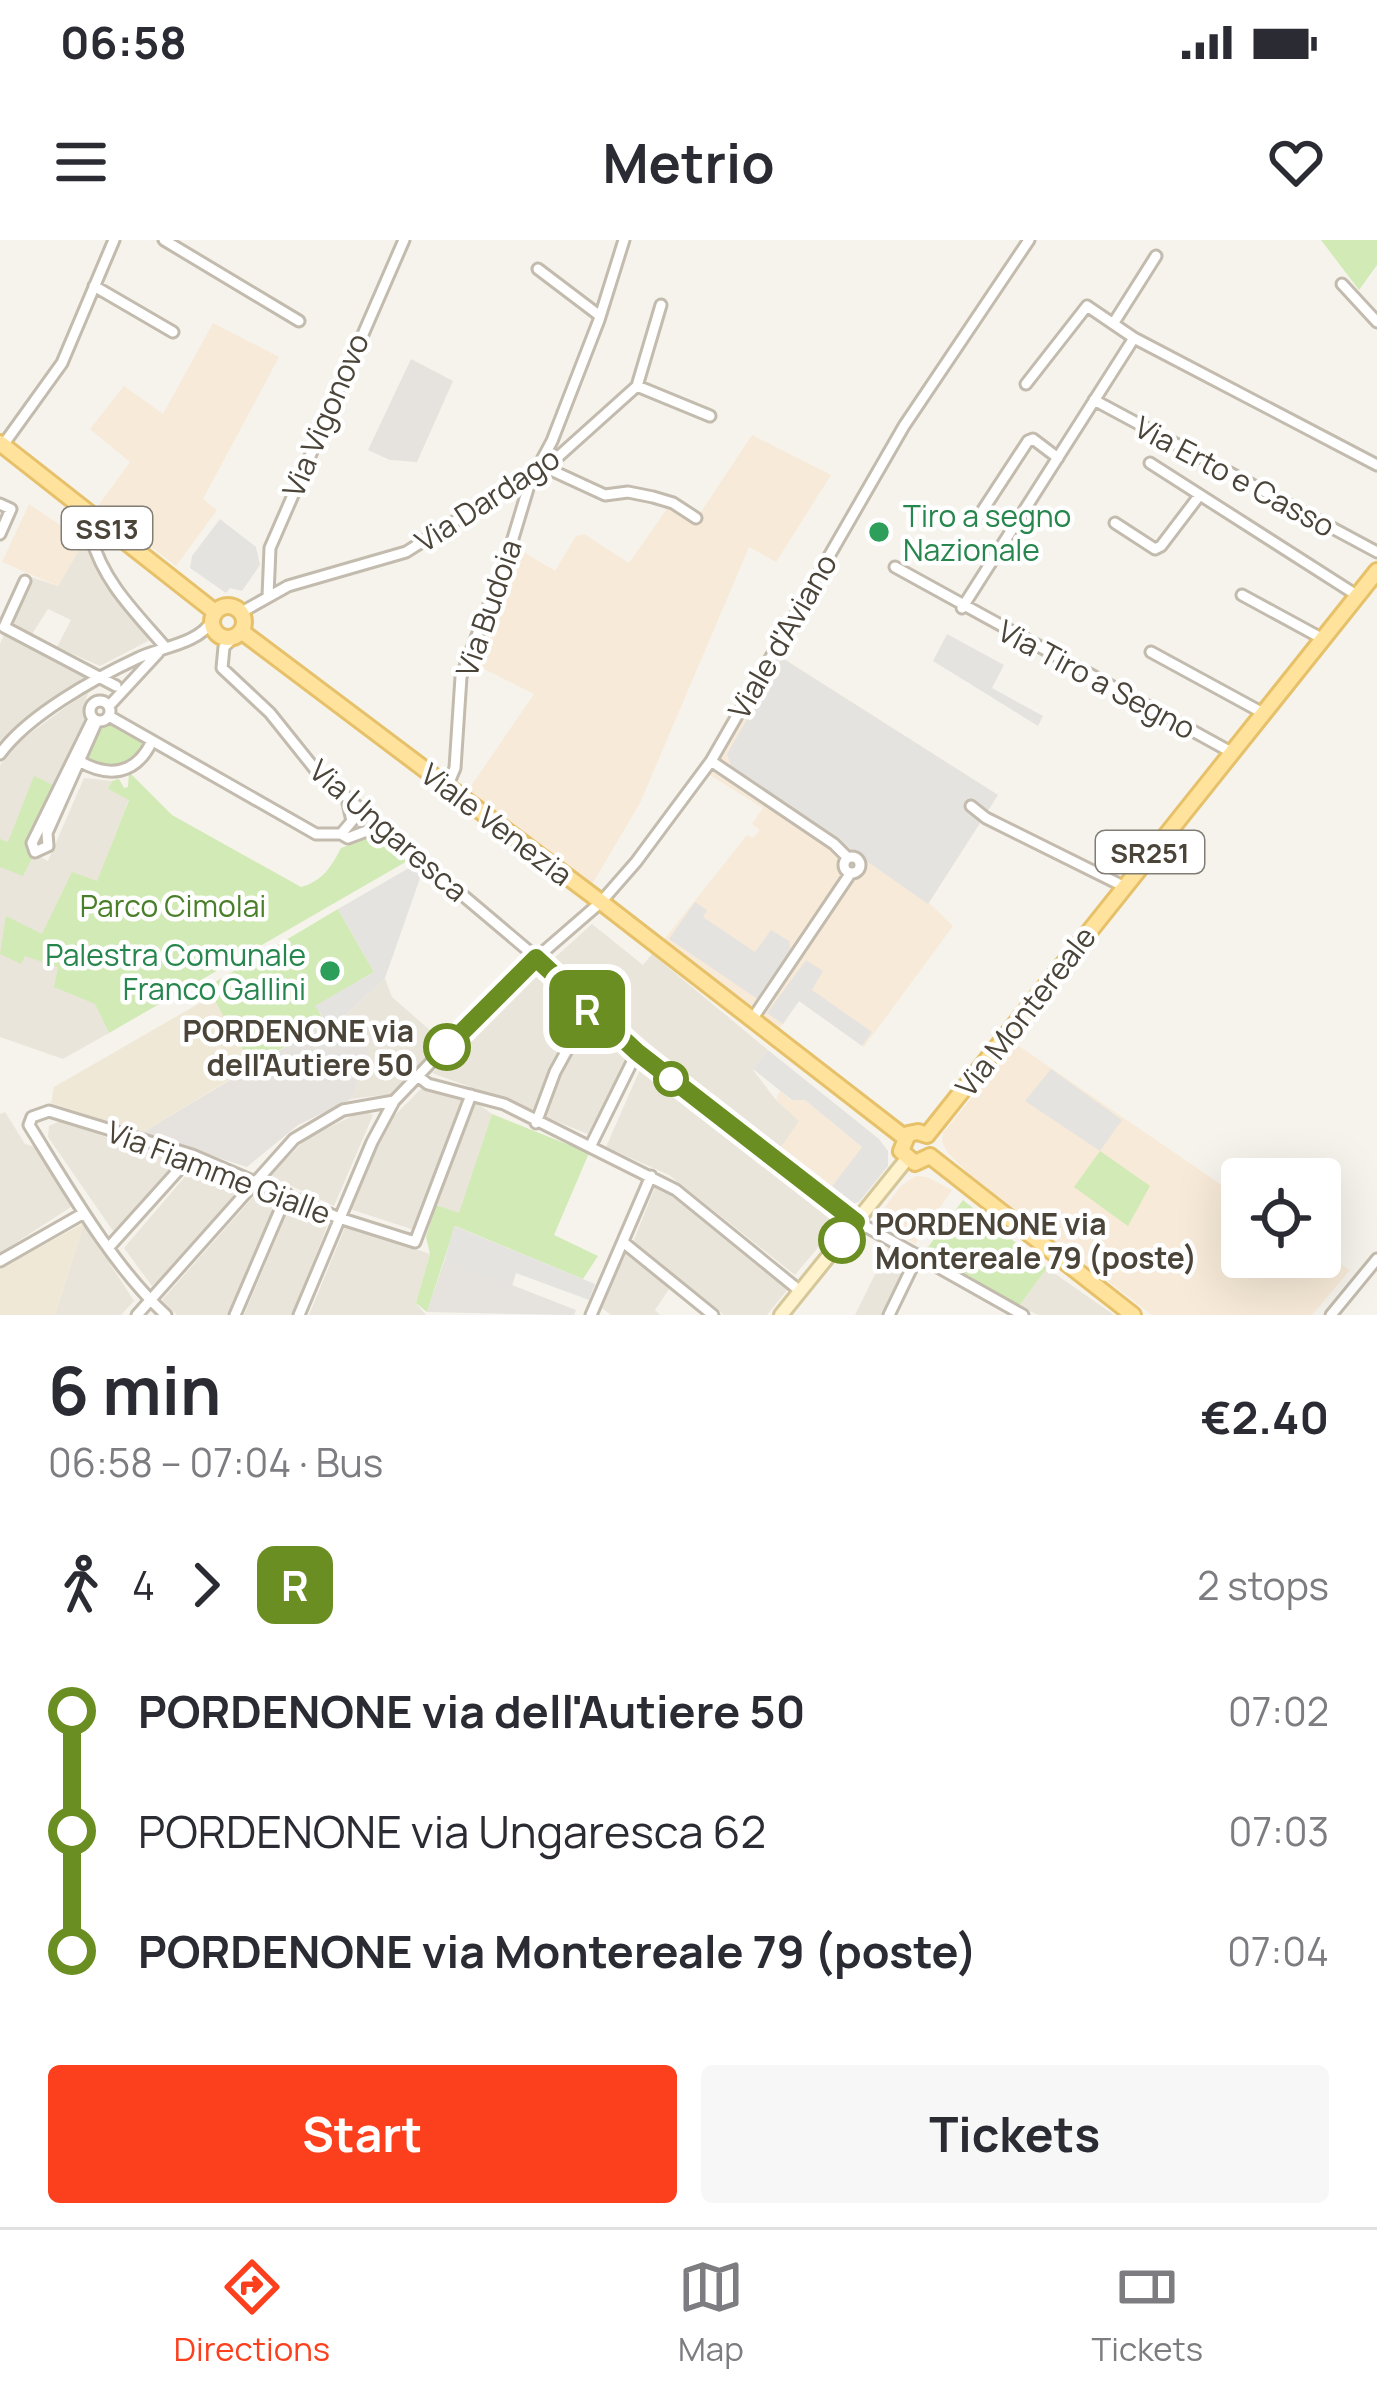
<!DOCTYPE html>
<meta charset="utf-8">
<style>
:root{--surface:#fff;--page:#f7f7f7;--text:#2b2b33;--muted:#7c7c81;--line:#e1e1e2;--accent:#fc3f1d}
body{margin:0;font-family:Manrope,sans-serif;background:var(--page);color:var(--text);height:100vh;display:flex;flex-direction:column;font-size:45px;white-space:nowrap}
*{box-sizing:border-box;margin:0}
p{font-size:39px;color:var(--muted)}
.icon{flex:none;width:66px;height:66px;fill:none;stroke:currentColor;stroke-width:2;stroke-linecap:round;stroke-linejoin:round}
.map{position:relative;height:1075px;overflow:hidden}
.details{display:flex;flex-direction:column;background:var(--surface);flex:1}
.details>*{flex:none}
.badge{padding:0 24px;border-radius:18px;font-size:42px;line-height:78px}
.fabs{position:absolute;left:1221px;top:918px;display:grid;gap:24px}
.fabs a{display:grid;place-items:center;width:120px;height:120px;border-radius:12px;background:var(--surface);box-shadow:0 12px 48px #0002;font-size:60px}
.map>.badge{position:absolute;translate:-50% -50%;box-shadow:0 0 0 6px #fff}
.legs{display:flex;align-items:center;gap:18px;height:132px;padding:0 48px;font-size:39px}
.legs p{margin-inline-start:auto}
.overview{display:flex;align-items:center;justify-content:space-between;height:204px;padding:0 48px}
h1{font-size:66px;font-weight:700;line-height:90px}
.button{display:flex;gap:24px;margin-top:auto;padding:24px 48px}
.button a{flex:1;height:138px;border-radius:12px;background:var(--accent);color:#fff;font-size:48px;font-weight:700;line-height:138px;text-align:center}
.button a+a{background:var(--page);color:var(--text)}
ul{padding:0 48px;list-style:none}
li{display:flex;align-items:center;gap:42px;height:120px;font-size:45px}
li i{display:grid;place-items:center;width:18px;height:100%;margin:0 15px;background:currentColor}
li i::after{content:'';width:30px;height:30px;margin:-15px;border:9px solid;border-radius:50%;background:var(--surface)}
li p{margin-inline-start:auto}
li:first-child i{background:linear-gradient(#0000 50%,currentColor 0)}
li:last-child i{background:linear-gradient(currentColor 50%,#0000 0)}
.status{display:flex;justify-content:space-between;align-items:center;height:84px;padding:0 60px;background:var(--surface);direction:ltr}
.status svg{height:33px;fill:currentColor}
header{display:flex;justify-content:space-between;align-items:center;height:156px;padding:0 48px;background:var(--surface);font-size:54px;font-weight:700}
.tab-bar{display:flex;justify-content:space-around;align-items:center;height:168px;border-top:3px solid var(--line);background:var(--surface);font-size:33px;color:var(--muted)}
.tab-bar a{display:grid;justify-items:center;gap:6px}
.tab-bar .selected{color:var(--accent)}
.map>svg:first-child{display:block}
.residential{fill:#eae5da}
.commercial{fill:#f7ead8}
.industrial{fill:#e6e2dd}
.education{fill:#efe8d6}
.green{fill:#d2eab5}
.parking{fill:#e5e3e0}
.lines{fill:none;stroke-linecap:round;stroke-linejoin:round}
.street-casing{stroke:#c2bbae;stroke-width:15}
.secondary-casing{stroke:#d6c79b;stroke-width:18}
.primary-casing{stroke:#e6c16a;stroke-width:20}
.street{stroke:#fff;stroke-width:9}
.secondary{stroke:#fff3cd;stroke-width:12}
.primary{stroke:#ffe39c;stroke-width:14}
.line-1-casing{stroke:#fff;stroke-width:27}
.line-1{stroke:#6b8e23;stroke-width:18}
.leisure-dot{fill:#2e9e5b;stroke:#fff;stroke-width:4.5}
.stop-1-dot{fill:#fff;stroke:#6b8e23;stroke-width:6}
.labels{text-anchor:middle;dominant-baseline:central;stroke-width:9;stroke-linejoin:round;paint-order:stroke}
.shield{fill:#fff;stroke:#817c74;stroke-width:3}
.shield-label{font-size:27px;font-weight:bold;fill:#4b4439}
.street-label{font-size:30px;fill:#4b4439;stroke:#fff}
.leisure-label{font-size:30px;fill:#27864d;stroke:#fff;text-anchor:start}
.park-label{font-size:30px;fill:#4a7f2a;stroke:#fff}
.stop-label{font-size:30px;font-weight:bold;fill:#4b4439;stroke:#fff;text-anchor:end}
</style>
<div class="status"><b>06:58</b><svg viewBox="0 0 49 12"><path d="M0 12V9h3v3zM5 12V6h3v6zM10 12V3h3v9zM15 12V0h3v12zM26 1h20v11H26zM47 4h2v5h-2z"/></svg></div>
<header><svg class="icon" aria-label="menu" viewBox="0 0 24 24"><path d="M4 6h16M4 12h16M4 18h16"/></svg>Metrio<svg class="icon" aria-label="heart" viewBox="0 0 24 24"><path d="M12 20l-8-8c-3-5 5-10 8-4 3-6 11-1 8 4z"/></svg></header>
<div class="map">
<svg width="1377" height="1075" viewBox="0 0 1377 1075">
<rect width="100%" height="100%" fill="#f6f3ec"/>
<path class="residential" d="M84 301 105 339 150 400 100 426 57 407 71 380 48 369 32 394 10 383 31 337 58 346Z
M5 392 85 436 0 501V404Z
M89 450 84 466 87 479 26 610 48 621 84 538 112 541 108 549 129 559 97 642 54 676 109 793 63 819 0 797V525L13 506Z
M592 684 643 725 652 714 768 810 753 830 776 860 800 881 779 910 550 722Z
M538 734 578 769 536 871 432 833Z
M385 738 392 757 441 800 410 839 391 854 351 859 367 808 331 789Z
M589 779 631 813 588 894 545 877 561 831Z
M642 825 841 980 795 1035 669 935 606 907Z
M422 848 463 859 414 990 347 968 382 888Z
M474 861 492 874 459 974 437 965Z
M364 870 373 875 334 966 270 936 306 899Z
M5 872 25 904 35 907 71 967 0 1013V874Z
M60 881 179 923 113 991 48 897 49 886Z
M195 925 244 943 173 1028 152 1046 124 1008Z
M656 945 674 953 788 1049 767 1075H724L633 1002Z
M262 947 279 956 230 1075H177L162 1060Z
M292 961 330 978 293 1075H244Z
M84 983 134 1061 121 1075H55Z
M346 985 430 1014 416 1063 426 1075H309Z
M889 1006 908 1017 882 1075H855Z
M626 1010 671 1046 655 1070 660 1075H611L602 1068Z
M1047 1028 1114 1075H1038L1019 1066Z"/>
<path class="commercial" d="M213 83 279 117 203 259 217 270 176 326 98 266 130 222 90 189 124 146 163 174Z
M752 195 831 235 776 322 749 307 640 563 591 646 467 552 534 454 472 423 515 307 555 331 576 296 584 294 629 323 669 266 695 281Z
M29 264 84 301 58 346 2 322Z
M778 415 998 555 929 663 953 686 864 807 799 761 778 791 662 702 747 595 753 598 760 590 752 584 763 568 708 534Z
M1016 804 1242 959V1017H1320V1010L1350 1030 1312 1075H1152L971 936 948 913 942 902 943 893Z
M780 851 791 860H805L863 908 830 949 779 910 799 881 776 860Z
M916 936 927 937 952 950 915 1004 876 979 901 946Z"/>
<path class="industrial" d="M411 119 453 141 417 222 390 220 368 210Z
M325 783 368 808 351 859 298 885 247 927 142 893Z
M445 1019 576 1070 574 1075 427 1072Z"/>
<path class="education" d="M212 756 252 826 142 893 51 863 54 847Z
M84 983 55 1075H0V1029Z"/>
<path class="green" d="M1321 0H1377V25L1359 50Z
M109 479 146 501 131 522 108 528 85 518 99 483Z
M129 532 172 575 301 647C323 641 331 627 341 608L371 597 409 620 109 793 95 764 54 747 58 727 25 716 21 724 0 714 6 676 42 694 72 632 97 641 129 560 108 549 112 541 119 539 124 548 128 547Z
M34 536 55 546 27 609 34 614 23 636 0 627V599L8 602Z
M338 669 374 732 316 766 325 783 252 826 207 747Z
M492 874 589 913 554 995 598 1016 583 1039 455 986 427 1072 416 1063 430 1014 426 997 436 965 459 973Z
M1100 911 1150 946 1128 986 1074 947Z
M963 960 1047 1028 1019 1066 926 1010Z"/>
<path class="parking" d="M220 279 256 307 260 325 242 351 230 348 226 353 190 328 192 316Z
M947 394 1004 425 992 448 1043 476 1038 486 933 421Z
M782 418 998 555 928 664 731 526 727 514Z
M421 621 425 624 385 738 331 789 315 766 374 732 338 669Z
M695 662 707 670 703 677 755 712 771 690 789 701 791 712 759 760 669 699Z
M806 720 823 731 812 750 872 792 862 806 799 761 783 784 767 773Z
M768 810 879 899 888 911V926L859 962 850 965 830 949 862 907 805 860H792L753 829Z
M1051 829 1122 880 1100 911 1025 861Z
M454 986 595 1044 589 1060 516 1033 512 1046 445 1019Z"/>
<g class="lines">
<g class="street-casing">
<path id="street" d="M164 0 299 81
M538 29 600 76
M1342 44 1377 82
M94 46 173 92
M1113 84 1156 16
M1134 98 1377 225
M637 146 710 176
M1094 160 1377 312
M3 205 62 123 114 0
M1150 223 1358 356
M540 225 605 255 628 252 653 257 673 263 696 278
M0 264 11 269 0 294
M977 279 1028 201 1033 199 1058 218
M99 282 91 297C104 343 136 373 166 408
M1115 283 1155 309 1161 306 1199 256
M895 327 1231 512
M25 341 4 387 116 446
M1242 355 1323 399
M268 356 270 308 404 0
M962 368 1134 98 1087 66 1026 144
M240 373 288 346 406 312 559 216 637 146 661 65
M234 397 224 407 222 428 270 473 318 533 537 718 637 812 842 973 1023 1075
M1151 412 1263 473
M90 471a10 10 0 1 1 20 0a10 10 0 1 1-20 0Z
M109 466 158 413
M109 476 316 594H341
M93 479 32 603 35 612 48 606 47 593 97 481
M0 514C27 476 95 438 138 418 161 407 198 404 212 381
M79 521C109 538 136 535 152 501
M711 521 834 604 848 618
M447 547 455 528 461 437 508 315 530 242 552 201 599 80 624 0
M348 563 352 581 341 594 348 598 380 586
M971 566 986 578 1123 646
M844 625a8 8 0 1 1 16 0a8 8 0 1 1-16 0Z
M753 778 850 634
M419 837 428 844 504 864 676 950 800 1051
M536 883 555 832 589 770
M591 905 637 812
M623 1002 713 1075
M110 1006 192 915
M0 1021 84 973
M137 1075 294 899 343 870 394 861
M166 1075C113 1027 67 946 29 885L32 877 49 871 192 915 339 978 415 1002 471 855
M235 1075 287 954
M299 1075 372 902 394 861 503 747 601 662 636 622 711 521 904 186 1029 0
M591 1075 651 936
M889 1075 918 1015
M1331 1075 1377 1019"/>
</g>
<g class="secondary-casing">
<path id="secondary" d="M781 1075 906 920"/>
</g>
<g class="primary-casing">
<path id="primary" d="M0 203 215 372
M212 382a16 16 0 1 1 32 0a16 16 0 1 1-32 0Z
M241 391 601 662 904 897
M927 895 1377 331
M927 895 918 892 908 894 901 911 915 923 930 916
M930 916 1133 1075"/>
</g>
<use href="#street" class="street"/>
<use href="#secondary" class="secondary"/>
<use href="#primary" class="primary"/>
</g>
<g class="lines">
<g class="line-1-casing">
<path id="line-1" d="M447 807 536 718 637 812 856 982 842 1000"/>
</g>
<use href="#line-1" class="line-1"/>
</g>
<g class="leisure-dot">
<circle cx="879" cy="292" r="12"/>
<circle cx="330" cy="731" r="12"/>
</g>
<g class="stop-1-dot">
<circle cx="447" cy="807" r="21"/>
<circle cx="671" cy="839" r="15"/>
<circle cx="842" cy="1000" r="21"/>
</g>
<g class="labels">
<g class="shield">
<rect x="62" y="267" width="90" height="42" rx="9"/>
<rect x="1096" y="591" width="108" height="42" rx="9"/>
</g>
<g class="shield-label">
<text x="107" y="288">SS13</text>
<text x="1150" y="612">SR251</text>
</g>
<g class="street-label">
<text transform="translate(325 175) rotate(-67)">Via Vigonovo</text>
<text transform="translate(1235 236) rotate(28)">Via Erto e Casso</text>
<text transform="translate(487 259) rotate(-33)">Via Dardago</text>
<text transform="translate(488 368) rotate(-71)">Via Budoia</text>
<text transform="translate(782 396) rotate(-60)">Viale d'Aviano</text>
<text transform="translate(1097 439) rotate(28)">Via Tiro a Segno</text>
<text transform="translate(497 584) rotate(37)">Viale Venezia</text>
<text transform="translate(389 590) rotate(41)">Via Ungaresca</text>
<text transform="translate(1025 771) rotate(-52)">Via Montereale</text>
<text transform="translate(219 932) rotate(21)">Via Fiamme Gialle</text>
</g>
<g class="leisure-label">
<text x="903" y="275">Tiro a segno<tspan x="903" dy="34">Nazionale</tspan></text>
<text x="306" y="714" text-anchor="end">Palestra Comunale<tspan x="306" dy="34">Franco Gallini</tspan></text>
</g>
<g class="park-label">
<text x="173" y="665">Parco Cimolai</text>
</g>
<g class="stop-label">
<text x="414" y="790">PORDENONE via<tspan x="414" dy="34">dell'Autiere 50</tspan></text>
<text x="875" y="983" text-anchor="start">PORDENONE via<tspan x="875" dy="34">Montereale 79 (poste)</tspan></text>
</g>
</g>
</svg>
<div class="fabs">
<a><svg class="icon" aria-label="locate" viewBox="0 0 24 24"><circle cx="12" cy="12" r="6"/><path d="M12 2v4M12 18v4M2 12h4M18 12h4"/></svg></a>
</div>
<b class="badge" style="left:587px;top:769px;background:#6b8e23;color:#fff">R</b>
</div>
<section class="details">
<div class="overview"><div><h1>6 min</h1><p>06:58 – 07:04 · Bus</p></div><b>€2.40</b></div>
<div class="legs"><svg class="icon" aria-label="walk" viewBox="0 0 24 24"><circle cx="13" cy="4" r="2"/><path d="M13 8l-2 6 4 7M11 14l-3 7M7 12l3-4h3l4 4"/></svg>4<svg class="icon" aria-label="forward" viewBox="0 0 24 24"><path d="M9 5l7 7-7 7"/></svg><b class="badge" style="background:#6b8e23;color:#fff">R</b><p>2 stops</p></div>
<ul>
<li><i style="color:#6b8e23"></i><b>PORDENONE via dell'Autiere 50</b><p>07:02</p></li>
<li><i style="color:#6b8e23"></i><span>PORDENONE via Ungaresca 62</span><p>07:03</p></li>
<li><i style="color:#6b8e23"></i><b>PORDENONE via Montereale 79 (poste)</b><p>07:04</p></li>
</ul>
<div class="button"><a>Start</a><a>Tickets</a></div>
</section>
<nav class="tab-bar">
<a class="selected"><svg class="icon" aria-label="directions" viewBox="0 0 24 24"><path d="M12 3l9 9-9 9-9-9zM9 14v-3h6M13 9l2 2-2 2"/></svg>Directions</a>
<a><svg class="icon" aria-label="map" viewBox="0 0 24 24"><path d="M3 6l6-2 6 2 6-2v14l-6 2-6-2-6 2zM9 4v14M15 6v14"/></svg>Map</a>
<a><svg class="icon" aria-label="tickets" viewBox="0 0 24 24"><path d="M3 7h18v10H3zM15 7v10"/></svg>Tickets</a>
</nav>
